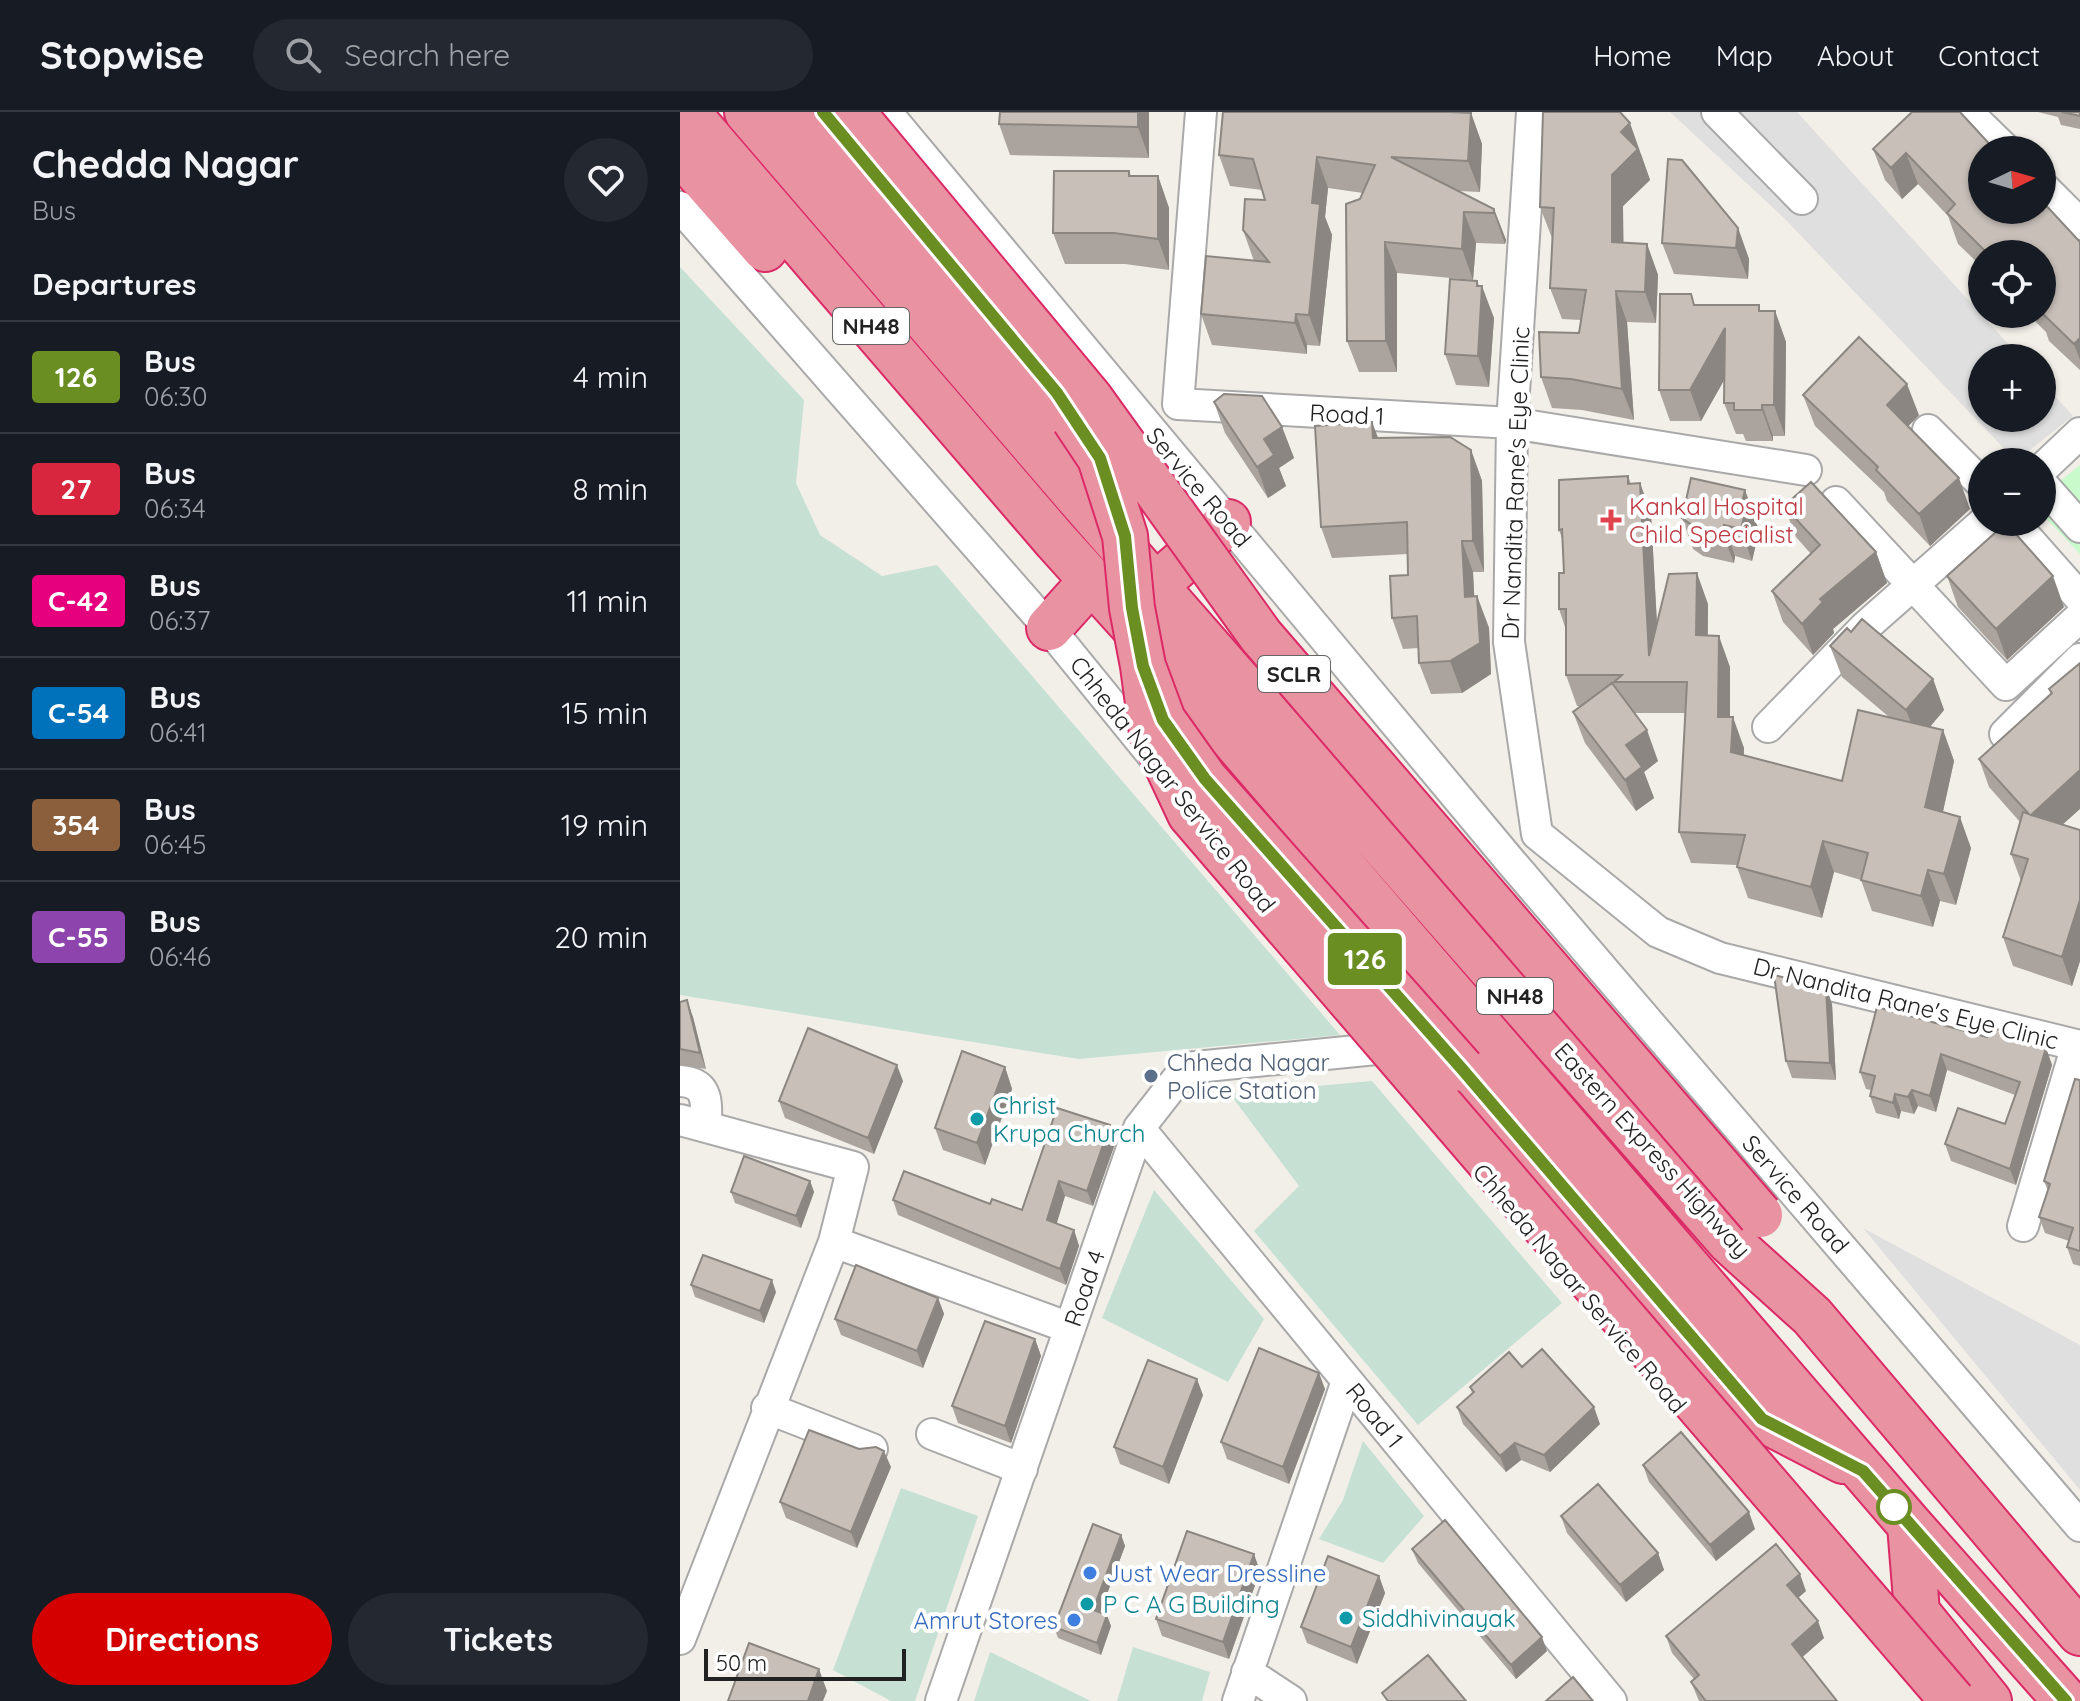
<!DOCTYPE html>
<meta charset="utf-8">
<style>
:root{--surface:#171b24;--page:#242831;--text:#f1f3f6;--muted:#9ea1a6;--line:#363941;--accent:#d40000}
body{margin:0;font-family:Quicksand,sans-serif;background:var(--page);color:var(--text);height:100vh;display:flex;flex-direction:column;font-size:30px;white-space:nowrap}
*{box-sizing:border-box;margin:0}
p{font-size:26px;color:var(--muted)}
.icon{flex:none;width:44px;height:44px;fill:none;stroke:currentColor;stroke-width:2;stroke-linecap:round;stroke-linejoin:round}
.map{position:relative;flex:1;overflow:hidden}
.side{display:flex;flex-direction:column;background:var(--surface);width:680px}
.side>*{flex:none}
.badge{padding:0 16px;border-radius:6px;font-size:28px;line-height:52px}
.needle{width:52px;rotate:85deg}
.tools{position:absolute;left:1288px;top:24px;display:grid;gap:16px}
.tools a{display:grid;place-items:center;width:88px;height:88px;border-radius:50%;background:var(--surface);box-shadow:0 2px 6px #0004;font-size:40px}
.scale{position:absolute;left:24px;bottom:20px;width:202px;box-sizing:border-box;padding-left:8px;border:4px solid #222;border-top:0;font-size:22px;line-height:28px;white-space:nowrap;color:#222;-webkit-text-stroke:6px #fff;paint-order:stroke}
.map>.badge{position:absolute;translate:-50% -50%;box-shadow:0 0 0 4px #fff}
h2{padding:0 32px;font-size:30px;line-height:72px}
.round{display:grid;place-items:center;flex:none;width:84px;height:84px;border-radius:42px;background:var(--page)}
.head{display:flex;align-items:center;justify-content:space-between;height:136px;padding:0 32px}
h1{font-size:38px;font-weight:700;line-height:60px}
.button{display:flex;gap:16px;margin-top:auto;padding:16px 32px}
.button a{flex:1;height:92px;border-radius:48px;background:var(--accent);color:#fff;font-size:32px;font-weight:700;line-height:92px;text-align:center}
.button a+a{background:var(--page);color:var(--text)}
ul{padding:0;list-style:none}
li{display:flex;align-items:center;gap:24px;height:112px;padding:0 32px;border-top:2px solid var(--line)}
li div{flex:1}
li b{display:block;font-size:30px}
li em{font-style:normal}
li .badge{min-width:88px;font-weight:700;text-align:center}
header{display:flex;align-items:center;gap:48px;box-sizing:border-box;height:112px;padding:0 40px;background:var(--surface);border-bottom:2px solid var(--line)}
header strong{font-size:38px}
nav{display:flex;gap:44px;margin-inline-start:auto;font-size:28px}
.search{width:560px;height:72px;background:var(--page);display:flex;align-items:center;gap:20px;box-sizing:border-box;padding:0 28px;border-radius:44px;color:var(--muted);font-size:30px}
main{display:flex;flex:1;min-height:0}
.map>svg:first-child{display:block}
.residential{fill:#e0dfdf}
.wetland{fill:#c6e0d4}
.park{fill:#c8facc}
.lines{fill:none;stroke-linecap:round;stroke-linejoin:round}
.minor-casing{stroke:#a9a9a9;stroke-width:34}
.highway-casing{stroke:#dc2a67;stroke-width:48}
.minor{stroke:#fff;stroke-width:30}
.highway{stroke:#e892a2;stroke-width:44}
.highway-bridge-casing{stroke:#dc2a67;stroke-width:48;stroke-linecap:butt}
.highway-bridge{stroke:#e892a2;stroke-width:44}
.wall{fill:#aba49e}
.shaded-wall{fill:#8b8681}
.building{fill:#c7bfb8;stroke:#8b8681;stroke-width:2}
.line-casing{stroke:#fff;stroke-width:18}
.line{stroke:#6b8e23;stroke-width:12}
.health-dot{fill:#e0444e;stroke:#fff;stroke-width:3}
.service-dot{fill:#5c6f8a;stroke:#fff;stroke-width:3}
.culture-dot{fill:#0f9aa8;stroke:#fff;stroke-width:3}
.stop-dot{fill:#fff;stroke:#6b8e23;stroke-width:4}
.shop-dot{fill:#3f7fe0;stroke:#fff;stroke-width:3}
.labels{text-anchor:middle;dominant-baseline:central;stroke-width:8;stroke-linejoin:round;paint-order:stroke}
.shield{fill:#fff;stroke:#646464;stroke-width:2}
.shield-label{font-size:22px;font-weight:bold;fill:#222}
.street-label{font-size:24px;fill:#222;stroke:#fff}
.health-label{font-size:24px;fill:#be3a42;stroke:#fff;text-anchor:start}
.service-label{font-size:24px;fill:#4e5e75;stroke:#fff;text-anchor:start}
.culture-label{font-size:24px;fill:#0d838f;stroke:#fff;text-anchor:start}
.shop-label{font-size:24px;fill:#366cbe;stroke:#fff;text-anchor:start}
</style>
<header>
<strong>Stopwise</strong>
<div class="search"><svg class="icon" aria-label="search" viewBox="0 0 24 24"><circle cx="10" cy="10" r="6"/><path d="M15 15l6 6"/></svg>Search here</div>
<nav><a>Home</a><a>Map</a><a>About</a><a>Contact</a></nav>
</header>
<main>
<section class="side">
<div class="head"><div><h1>Chedda Nagar</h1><p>Bus</p></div><a class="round"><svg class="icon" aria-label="heart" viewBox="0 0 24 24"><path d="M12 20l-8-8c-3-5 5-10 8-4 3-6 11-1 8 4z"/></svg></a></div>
<h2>Departures</h2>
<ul>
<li><span class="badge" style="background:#6b8e23;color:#fff">126</span><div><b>Bus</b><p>06:30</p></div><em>4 min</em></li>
<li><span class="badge" style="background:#d7263d;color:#fff">27</span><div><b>Bus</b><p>06:34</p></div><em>8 min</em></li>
<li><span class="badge" style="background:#e6007e;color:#fff">C-42</span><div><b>Bus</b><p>06:37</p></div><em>11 min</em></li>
<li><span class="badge" style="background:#0072bc;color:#fff">C-54</span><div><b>Bus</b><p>06:41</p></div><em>15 min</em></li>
<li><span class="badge" style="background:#8b5e3c;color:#fff">354</span><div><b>Bus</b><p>06:45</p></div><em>19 min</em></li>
<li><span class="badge" style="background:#8e44ad;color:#fff">C-55</span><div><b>Bus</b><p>06:46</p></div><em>20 min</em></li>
</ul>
<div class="button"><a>Directions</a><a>Tickets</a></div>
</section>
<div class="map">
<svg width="1400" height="1589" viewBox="0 0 1400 1589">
<rect width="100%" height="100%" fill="#f2efe9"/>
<path class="residential" d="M990 0H1117L1341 246H1302V306H1362V270L1393 304 1336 349 1104 106Z
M1183 1116 1400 1233V1378Z"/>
<path class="wetland" d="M0 155 124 288 116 371 140 423 202 464 257 453 660 923 399 947 0 883Z
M692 969 882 1191 738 1313 574 1119 619 1074 550 982Z
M474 1078 584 1207 548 1270 422 1206Z
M683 1329 744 1404 703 1451 639 1427 663 1388Z
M221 1376 298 1404 235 1589H211L153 1558Z
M453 1535 530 1560 522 1589H437Z
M310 1540 411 1589H294Z"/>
<path class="park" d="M1400 353V442L1362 402V384Z"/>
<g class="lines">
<g class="minor-casing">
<path id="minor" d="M206 0 831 750 1400 1414
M521 0 498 292 832 311 1126 358
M852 0 832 311 829 530 857 722 978 820 1040 846 1400 934
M1037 0 1122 87
M1287 0 1326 38
M1362 74 1400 112
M0 95 369 516 474 645
M1248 318 1302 372
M1362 357 1400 321
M1362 372 1400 415
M1156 390 1326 573 1400 505
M1303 449 1339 417 1400 486
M1088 615 1185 515 1304 410
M1325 622 1400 547
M0 969C30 971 26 991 26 1015
M0 1008 173 1055 154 1130 0 1527
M459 1016 931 1589
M1343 1114 1397 933
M154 1130 390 1216
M87 1296 192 1337
M252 1322 342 1357
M567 1560 611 1589
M261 1589 459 1016 506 956 696 937
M558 1589 667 1269"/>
</g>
<g class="highway-casing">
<path id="highway" d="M7 0 376 429 514 582 1230 1413 1386 1589
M67 0 402 390 1050 1130 1132 1204 1400 1521
M111 0 361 295 396 344
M0 40 85 137
M484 466 548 410
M369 516 404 477
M782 957 1082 1307 1163 1349
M1230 1413 1237 1500 1309 1589"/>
</g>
<use href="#minor" class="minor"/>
<use href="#highway" class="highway"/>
<g class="highway-bridge-casing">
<path id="highway-bridge" d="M172 0 410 286 581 524 1080 1103
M394 307 420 346 445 424 452 496 463 554 483 608 525 667 782 957
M463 554 472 621 510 702 1273 1589"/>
</g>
<use href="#highway-bridge" class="highway-bridge"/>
</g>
<path class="wall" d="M469 0V46L330 43 319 12Z
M1232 0 1400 130V258L1369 229 1366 220 1348 202H1362V142H1302V155L1278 132 1268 104 1238 72 1222 87 1205 68 1193 37Z
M1358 0H1400V17L1381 13 1378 5Z
M791 1 802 32 800 80 778 79 814 97 826 128 825 132 796 131 793 168 717 161V260H679L667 229 680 87 683 81 648 76 645 105 652 123 640 234 627 233V242L532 233 521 202 574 149 563 118 585 88 582 78 550 74 539 43Z
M961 42 970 68 943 94V131L967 132 978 163 976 211 947 210 954 308 902 298 872 296 861 265 899 221 901 208 882 207 870 176 872 126 860 95Z
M449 59 451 64H478L489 96V158L445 152H385L373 121Z
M1058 116 1069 147 1068 167 994 162 982 131Z
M800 174 814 206 809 275 776 273 765 242Z
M1015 193 1081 199H1095L1106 230 1105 324H1093V329H1066L1063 322H1056L1044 291V268L1021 309H990L979 278Z
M1123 283 1239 303 1228 314 1290 397 1250 434 1207 389 1204 380 1135 314Z
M534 290 602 315 614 346 599 356 606 374 588 386 545 321Z
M698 326 791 338 802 369 804 460H793L794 485 797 484 809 516 811 562 782 581 751 582 739 551V536L723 537 712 506 728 463V442L652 446 641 415Z
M948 364 951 372 960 371 971 402 977 511 1028 492V524L1050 555V605L1064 636V643L1162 669 1209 605 1162 565 1150 534 1171 520 1253 567 1264 598 1250 615 1263 618 1274 649 1263 700 1291 736 1276 793 1260 789 1253 815 1192 799 1181 768 1154 760 1142 806 1068 786 1057 755V753L1011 751 999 720 1005 601H954L978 649 964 660 974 686 956 699 905 631 893 600 901 594H897L886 563V518L879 497 884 461 883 429 879 418Z
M1065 378 1079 419 1072 449 1055 444 1054 451 1023 444 1013 437 1002 406Z
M1104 394 1196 440 1207 471 1153 517 1154 521 1133 543 1103 510 1092 479 1131 442 1116 425Z
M1267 464 1384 495 1327 548 1278 495Z
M1400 551 1382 713 1400 718V849L1392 874 1333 854 1323 825 1341 769 1331 742 1340 710 1309 675 1299 647 1371 582 1369 577Z
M1146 875 1152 892 1156 968 1112 966 1106 949Z
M0 890 13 905 26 957 0 953Z
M1307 925 1366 936 1372 953 1336 1073 1271 1049 1265 1032 1325 1012 1335 983 1267 958 1256 1000 1238 994 1234 1002 1221 999 1219 1007 1196 1001 1190 984 1191 978 1186 977 1180 960Z
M325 955 332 977 305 1053 263 1038 255 1016Z
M1400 968V1154L1393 1152 1387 1135 1389 1129 1365 1121 1359 1105 1368 1079 1364 1069Z
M223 969 194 1042 105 1006 99 989Z
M430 1013 436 1029 413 1094 385 1084 376 1111 394 1118 399 1134 386 1173 218 1103 213 1088 342 1098Z
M130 1069 134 1080 121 1116 55 1091 51 1080Z
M11 1173 96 1180 84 1211 15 1185Z
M258 1186 264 1202 243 1256 161 1223 155 1207Z
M355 1227 361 1244 331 1331 278 1311 272 1294Z
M842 1255 920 1312 870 1360 841 1348 826 1360 783 1312 777 1295 792 1281 790 1275Z
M645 1277 609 1372 547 1347 541 1330Z
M523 1283 489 1372 440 1352 434 1335Z
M963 1353 1075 1417 1036 1449 969 1370Z
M211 1355 177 1436 106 1406 100 1390Z
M881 1404 978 1441 984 1458 946 1490 887 1421Z
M441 1423 445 1434 420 1500 431 1514 421 1543 378 1526 374 1515Z
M732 1437 867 1539 836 1567 738 1451Z
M580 1459 549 1547 482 1524 476 1507Z
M699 1464 705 1481 677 1552 627 1531 621 1515Z
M1126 1479 1118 1486 1144 1526 1122 1545 1157 1589H1019L1011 1570 1014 1567 992 1541 986 1524Z"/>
<path class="shaded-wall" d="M458 0H469V46L458 15Z
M791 1 802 32 800 80 788 49Z
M950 11 970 68 943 94 944 161 932 130V63L941 20Z
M1226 41 1238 72 1222 87 1211 56Z
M637 45 648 76 645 105 652 123 640 234 629 203 632 91Z
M478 64 489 96V158L478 127Z
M814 97 826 128 825 132 814 101Z
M784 100 796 131 793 168 782 137Z
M1058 116 1069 147 1068 167 1056 136Z
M705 130 717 161V260L706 229Z
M967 132 978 163 976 211 965 180Z
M797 169 802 181V174L814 206 809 275 798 244Z
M936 179 947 210 954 308 942 277Z
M1095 199 1106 230 1105 324 1094 293Z
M616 202 627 233V242L615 211Z
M1045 216 1056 247 1021 309 1010 278Z
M1400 226V248L1394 232Z
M1227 272 1239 303 1219 324 1207 293Z
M1082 293 1093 324V329L1082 298Z
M692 310 704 341 693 326Z
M602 315 614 346 599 356 606 374 588 386 577 355 584 327Z
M791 338 802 369 804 460 793 429Z
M1279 366 1290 397 1250 434 1239 402Z
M960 371 971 402 980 570 969 544Z
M1065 378 1079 419 1072 449 1061 417Z
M1044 413 1055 444 1054 451 1042 420Z
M782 429 793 460 796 516 785 485Z
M1196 440 1207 471 1153 517 1154 521 1133 543 1122 512 1140 487Z
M1017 461 1028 492 1027 555 1016 523Z
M1373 464 1384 495 1327 548 1316 517Z
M797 484 809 516 811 562 782 581 770 549Z
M1039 524 1050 555V636L1038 605Z
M1253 567 1264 598 1238 629 1226 598Z
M1053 605 1064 636 1062 671 1051 640Z
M967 618 978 649 964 660 974 686 956 699 945 668 946 633Z
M1263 618 1274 649 1257 726 1245 695Z
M1400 658V697L1361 732 1351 703Z
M1280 705 1291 736 1276 793 1264 762Z
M1143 729 1154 760 1142 806 1131 775Z
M1248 758 1260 789 1253 815 1241 784Z
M1400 788V849L1392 874 1382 845Z
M1146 875 1152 892 1156 968 1150 951Z
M7 888 13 905 26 957 20 941Z
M1366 936 1372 953 1336 1073 1330 1057Z
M1261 942 1267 958 1256 1000 1250 984Z
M217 953 223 969 194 1042 188 1026Z
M325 955 332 977 305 1053 297 1031Z
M1232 978 1238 994 1234 1002 1228 985Z
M1215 982 1221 999 1219 1007 1213 991Z
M430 1013 436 1029 413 1094 407 1079Z
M130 1069 134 1080 121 1116 116 1104Z
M379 1069 385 1084 373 1124 367 1108Z
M394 1118 399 1134 386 1173 380 1157Z
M92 1168 96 1180 84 1211 80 1199Z
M258 1186 264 1202 243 1256 237 1239Z
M355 1227 361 1244 331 1331 325 1314Z
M639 1261 645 1277 609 1372 603 1355Z
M517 1267 523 1283 489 1372 483 1355Z
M914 1295 920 1312 870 1360 864 1343Z
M835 1331 841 1348 826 1360 820 1344Z
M204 1339 211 1355 177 1436 171 1420Z
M1069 1400 1075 1417 1036 1449 1030 1433Z
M441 1423 445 1434 417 1509 413 1498Z
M978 1441 984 1458 946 1490 940 1473Z
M574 1442 580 1459 549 1547 543 1530Z
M1120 1462 1126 1479 1113 1490 1107 1473Z
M699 1464 705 1481 677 1552 671 1535Z
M427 1503 431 1514 421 1543 417 1531Z
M1138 1509 1144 1526 1118 1549 1112 1532Z
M862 1525 867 1539 836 1567 831 1553Z
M139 1557 147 1579 143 1589H128Z"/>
<path class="building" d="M320 0H458V15L319 12Z
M543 0H770L791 1 788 49 711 45 814 97V101L784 100 782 137 705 130 706 229H667L666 92 680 87 695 53 637 45 632 91 640 92 629 203 616 202 615 211 521 202 526 144 589 150 563 118 565 87 585 88 573 47 539 43Z
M863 0H940L950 11 941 20 958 37 932 63V130L967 132 965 180 936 179 942 277 891 267 861 265 859 220 899 221 906 178 870 176 874 96 860 95Z
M1232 0H1280L1315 38H1302V98H1362V89L1400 130V226L1394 232 1362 201V142H1308L1267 101 1275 92 1226 41 1211 56 1193 37Z
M1382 0H1400V4Z
M988 47 1002 48 1058 116 1056 136 982 131Z
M374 59H449V64H478V127L434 121H373Z
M770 167 797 169V174H802L798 244 765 242Z
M980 182H1011L1014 193H1079V199H1095L1094 293H1082V298H1054V291H1044L1045 216 1010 278H979Z
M1179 225 1227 272 1207 293 1279 366 1239 402 1196 358 1198 355 1123 283Z
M544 282 582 284 602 315 584 327 594 343 577 355 534 290Z
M692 310 693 326 770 325 791 338 793 429H782L785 485 797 484 800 531 770 549 739 551 737 504 712 506 710 464 728 463 727 410 641 415 635 314Z
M948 364V372L960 371 969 544 989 462 1017 461 1016 523 1039 524 1038 605H1053L1051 640 1162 669 1178 598 1263 618 1245 695 1280 705 1264 762 1248 758 1241 784 1181 768 1188 741 1143 729 1131 775 1057 755 1065 723 999 720 1007 570H934L942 563H886V497H879V461H884L882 417 879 418V368Z
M1011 366 1065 378 1063 387 1068 388 1061 417 1044 413 1042 420 1012 413 1002 406Z
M1131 370 1196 440 1140 487 1143 490 1122 512 1092 479 1140 433 1104 394Z
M1326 411 1373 464 1316 517 1267 464Z
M1182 507 1253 567 1226 598 1150 534 1167 516 1171 520Z
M1400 551V658L1351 703 1400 718V788L1382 845 1323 825 1348 747 1331 742 1343 700 1349 702 1299 647 1372 581 1369 577Z
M932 571 967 618 946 633 962 655 945 668 893 600Z
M1094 863 1146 875 1150 951 1106 949Z
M7 888 20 941 0 937V890Z
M1197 895 1307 925 1311 916 1317 917 1366 936 1330 1057 1265 1032 1278 996 1325 1012 1340 970 1261 942 1250 984 1232 978 1228 985 1215 982 1213 991 1190 984 1195 964 1180 960Z
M128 916 217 953 188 1026 99 989Z
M282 939 325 955 297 1031 255 1016Z
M1395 967 1400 968V1139L1387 1135 1393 1116 1359 1105 1370 1072 1364 1069Z
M377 996 430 1013 407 1079 379 1069 367 1108 394 1118 380 1157 213 1088 224 1059 310 1092 312 1087 342 1098Z
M64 1044 130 1069 116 1104 51 1080Z
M23 1143 92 1168 80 1199 11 1173Z
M176 1153 258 1186 237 1239 155 1207Z
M305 1209 355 1227 325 1314 272 1294Z
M579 1236 639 1261 603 1355 541 1330Z
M862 1237 914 1295 864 1343 835 1331 820 1344 777 1295 794 1280 790 1275 829 1240 842 1255Z
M468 1248 517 1267 483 1355 434 1335Z
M129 1318 179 1337 196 1335 204 1339 171 1420 100 1390Z
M1001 1320 1069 1400 1030 1433 963 1353Z
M918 1372 978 1441 940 1473 881 1404Z
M765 1408 862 1525 831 1553 732 1437Z
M413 1412 441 1423 413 1498 427 1503 417 1531 374 1515Z
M507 1419 574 1442 543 1530 476 1507Z
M1096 1432 1120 1462 1107 1473 1138 1509 1112 1532 1157 1589H1026L1011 1570 1019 1563 986 1524Z
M648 1444 699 1464 671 1535 621 1515Z
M69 1531 139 1557 128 1589H48Z
M748 1543 786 1589H708L702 1581Z
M893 1565 913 1589H866Z"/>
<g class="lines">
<g class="line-casing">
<path id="line" d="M143 0 377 281 420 346 445 424 452 496 463 554 483 608 525 667 782 957 1082 1307 1183 1359 1386 1589"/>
</g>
<use href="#line" class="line"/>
</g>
<path class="health-dot" d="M927 396h8v8h8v8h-8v8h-8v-8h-8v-8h8z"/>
<circle class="service-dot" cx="471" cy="964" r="8"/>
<g class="culture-dot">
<circle cx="297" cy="1007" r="8"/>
<circle cx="407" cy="1492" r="8"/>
<circle cx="666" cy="1506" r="8"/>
</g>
<circle class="stop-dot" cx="1214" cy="1395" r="16"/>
<g class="shop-dot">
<circle cx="410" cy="1461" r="8"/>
<circle cx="394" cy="1508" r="8"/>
</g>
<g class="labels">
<g class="shield">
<rect x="153" y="196" width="76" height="36" rx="6"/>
<rect x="578" y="544" width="72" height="36" rx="6"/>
<rect x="797" y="866" width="76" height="36" rx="6"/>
</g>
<g class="shield-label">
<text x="191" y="214">NH48</text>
<text x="614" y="562">SCLR</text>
<text x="835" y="884">NH48</text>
</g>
<g class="street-label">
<text transform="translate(667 302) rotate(3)">Road 1</text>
<text transform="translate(835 371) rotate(-88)">Dr Nandita Rane's Eye Clinic</text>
<text transform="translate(519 375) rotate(50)">Service Road</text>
<text transform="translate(493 672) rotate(52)">Chheda Nagar Service Road</text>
<text transform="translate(1226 891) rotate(14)">Dr Nandita Rane's Eye Clinic</text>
<text transform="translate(973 1038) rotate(48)">Eastern Express Highway</text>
<text transform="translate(1116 1082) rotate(49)">Service Road</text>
<text transform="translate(404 1176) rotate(-71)">Road 4</text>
<text transform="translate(900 1176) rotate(50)">Chheda Nagar Service Road</text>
<text transform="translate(695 1303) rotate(51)">Road 1</text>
</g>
<g class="health-label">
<text x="949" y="394">Kankal Hospital<tspan x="949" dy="28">Child Specialist</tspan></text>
</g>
<g class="service-label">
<text x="487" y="950">Chheda Nagar<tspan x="487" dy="28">Police Station</tspan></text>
</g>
<g class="culture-label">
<text x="313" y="993">Christ<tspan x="313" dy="28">Krupa Church</tspan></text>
<text x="423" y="1492">P C A G Building</text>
<text x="682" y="1506">Siddhivinayak</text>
</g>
<g class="shop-label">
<text x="426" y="1461">Just Wear Dressline</text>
<text x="378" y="1508" text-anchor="end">Amrut Stores</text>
</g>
</g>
</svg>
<div class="tools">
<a><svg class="needle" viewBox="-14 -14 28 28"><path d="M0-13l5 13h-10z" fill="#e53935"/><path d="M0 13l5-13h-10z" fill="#9ea1a6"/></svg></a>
<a><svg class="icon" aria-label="locate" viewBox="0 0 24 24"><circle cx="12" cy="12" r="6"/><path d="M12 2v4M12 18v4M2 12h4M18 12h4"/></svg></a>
<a>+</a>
<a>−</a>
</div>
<div class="scale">50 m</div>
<b class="badge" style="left:685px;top:847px;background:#6b8e23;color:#fff">126</b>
</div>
</main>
